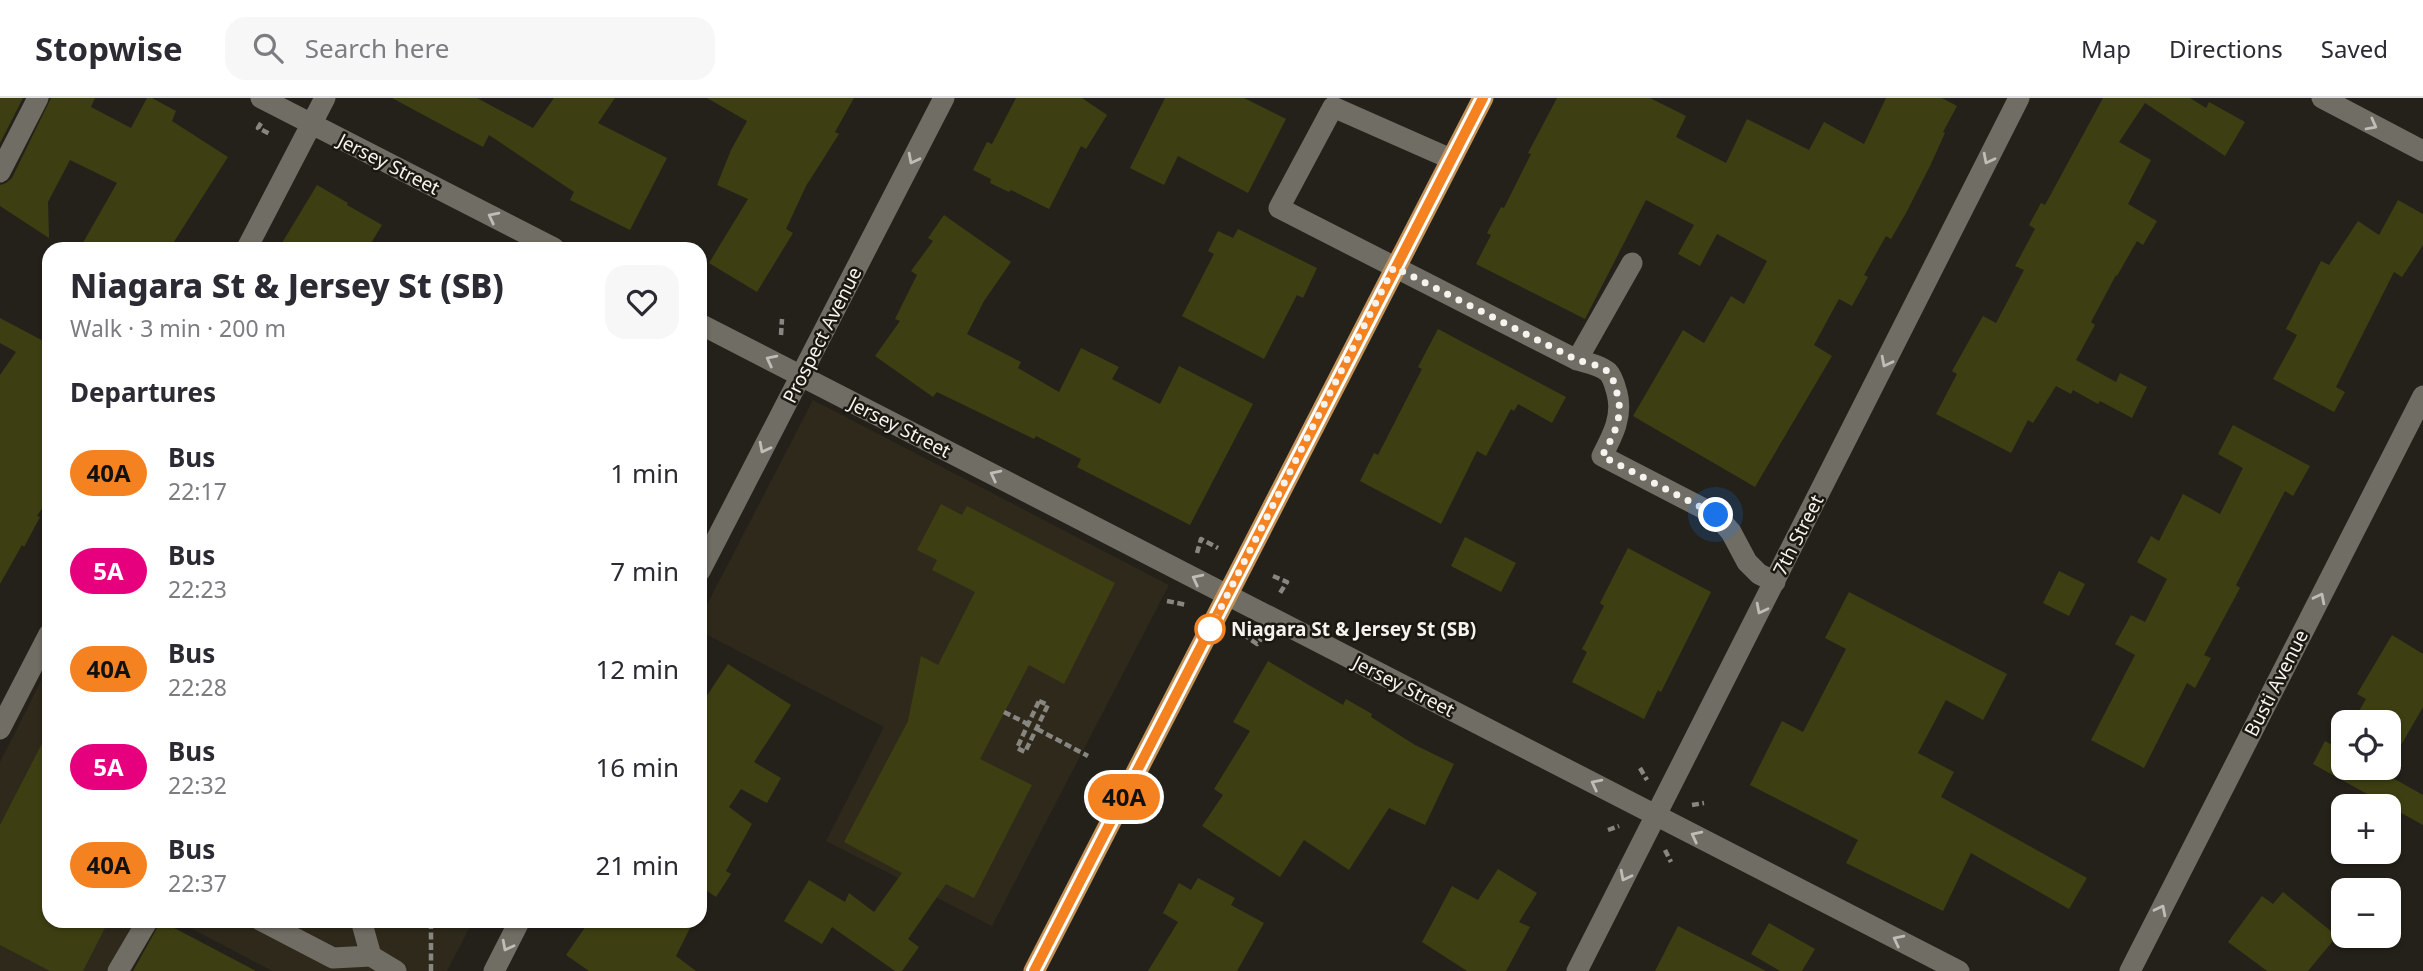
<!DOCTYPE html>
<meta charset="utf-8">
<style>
:root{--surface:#fff;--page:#f7f7f7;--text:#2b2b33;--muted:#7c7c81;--line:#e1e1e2}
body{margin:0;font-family:"Noto Sans",sans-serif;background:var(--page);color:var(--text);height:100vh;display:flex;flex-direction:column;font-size:26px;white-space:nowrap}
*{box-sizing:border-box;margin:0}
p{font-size:23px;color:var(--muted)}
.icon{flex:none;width:38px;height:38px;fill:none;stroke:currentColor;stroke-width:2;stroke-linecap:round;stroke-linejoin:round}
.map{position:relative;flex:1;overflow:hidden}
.side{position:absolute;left:42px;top:144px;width:665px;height:686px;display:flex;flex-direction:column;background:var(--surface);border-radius:21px;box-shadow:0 2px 5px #0004}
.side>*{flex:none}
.badge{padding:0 14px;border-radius:23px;font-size:24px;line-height:46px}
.buttons{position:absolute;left:2331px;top:612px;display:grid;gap:14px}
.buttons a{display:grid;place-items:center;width:70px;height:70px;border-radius:14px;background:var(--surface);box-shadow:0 2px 5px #0004;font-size:35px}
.you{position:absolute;width:35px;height:35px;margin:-18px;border:5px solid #fff;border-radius:50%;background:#1a73e8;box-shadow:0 0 0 10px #1a73e833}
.map>.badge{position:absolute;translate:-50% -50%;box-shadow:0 0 0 4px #fff}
h2{padding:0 28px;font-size:26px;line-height:63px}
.round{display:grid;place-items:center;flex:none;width:74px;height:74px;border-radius:21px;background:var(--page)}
.summary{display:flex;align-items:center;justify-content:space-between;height:119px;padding:0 28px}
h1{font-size:33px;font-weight:800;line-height:52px}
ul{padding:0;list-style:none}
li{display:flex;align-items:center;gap:21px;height:98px;padding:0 28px}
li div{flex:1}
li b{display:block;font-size:26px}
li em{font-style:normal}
li .badge{min-width:77px;font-weight:700;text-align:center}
header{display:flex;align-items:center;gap:42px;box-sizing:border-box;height:98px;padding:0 35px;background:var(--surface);border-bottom:2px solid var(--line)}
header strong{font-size:33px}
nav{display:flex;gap:38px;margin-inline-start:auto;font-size:24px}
.search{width:490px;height:63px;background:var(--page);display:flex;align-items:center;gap:18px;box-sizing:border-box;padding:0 24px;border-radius:21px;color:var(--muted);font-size:26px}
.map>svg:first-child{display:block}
.built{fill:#2e291b}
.building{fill:#3d3f12}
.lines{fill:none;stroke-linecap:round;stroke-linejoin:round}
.path{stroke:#888680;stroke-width:4.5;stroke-dasharray:7 3.5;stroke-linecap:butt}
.minor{stroke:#706d64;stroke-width:21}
.major{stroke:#c39156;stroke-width:21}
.oneway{stroke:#bfbdb6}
.line-casing{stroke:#fff;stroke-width:16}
.line{stroke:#f58220;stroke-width:10}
.walk{stroke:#f4f3ed;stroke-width:7;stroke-dasharray:0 12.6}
.stop-dot{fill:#fff;stroke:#f58220;stroke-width:3.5}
.labels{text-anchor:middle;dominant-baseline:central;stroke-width:5;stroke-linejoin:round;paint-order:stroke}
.street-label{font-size:19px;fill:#f4f3ed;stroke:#1b1811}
.stop-label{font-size:19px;font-weight:bold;fill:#f4f3ed;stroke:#1b1811;text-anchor:start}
</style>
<header>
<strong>Stopwise</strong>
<div class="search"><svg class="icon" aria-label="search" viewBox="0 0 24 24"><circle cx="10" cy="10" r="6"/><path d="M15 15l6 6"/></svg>Search here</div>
<nav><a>Map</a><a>Directions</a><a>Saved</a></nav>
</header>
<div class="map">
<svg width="2423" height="873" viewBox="0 0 2423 873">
<rect width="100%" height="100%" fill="#24211a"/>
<path class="built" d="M813 302 1169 487 992 828 826 743 884 629 700 533V520Z
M49 567V822L158 823 131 873H0V664Z
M177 823H473L447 873H272Z"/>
<path class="building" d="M0 0H23L0 45Z
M51 0H95L91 9 131 30 147 0H152L176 13 172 23 228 59 170 150H80L117 85 70 62 48 104 49 140 0 108V87L6 85 12 80Z
M392 0H477L533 30 554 0H615L598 25 667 60 630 132 570 102 574 94 489 37 483 49Z
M707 0H854L835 34 839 36 806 88 786 131 793 135 757 194 709 165 748 101 717 87 731 52 747 23Z
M1016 0H1082L1107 17 1086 51 1081 48 1049 111 1011 92 1009 94 990 85 991 81 973 72 987 44 992 46Z
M1165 0H1244L1286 21 1248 95 1178 58 1164 87 1130 70Z
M1557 0H1650L1686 18 1676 39 1726 65 1747 21 1809 52 1824 24 1864 46 1886 0H1942L1957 8 1943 34 1945 35 1930 68 1906 115 1891 141 1886 138 1864 177 1868 179 1852 208 1839 201 1814 247 1832 258 1755 389 1633 318 1683 232 1704 245 1731 198 1744 206 1767 163 1717 136 1700 168 1678 156 1694 127 1646 102 1585 221 1476 166 1491 137 1487 135 1501 109 1504 110 1531 56 1528 55Z
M2103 0H2190L2206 10 2209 4 2245 24 2225 58 2145 5 2119 44 2151 62 2128 106 2157 123 2143 147 2137 143 2117 178 2116 177 2091 224 2095 227 2076 262 2116 284 2120 275 2147 289 2132 320 2100 303 2098 306 2073 292 2071 296 2056 288 2033 325 2028 322 2011 355 1936 316 1957 276 1952 273 1983 218 1996 225 2024 172 2015 168 2035 131 2029 127 2041 105 2045 107Z
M317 87 348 105 347 107 382 127 368 150H279Z
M2398 102 2423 116V147L2402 179 2394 174 2336 289 2345 294 2334 314 2273 281 2297 237 2286 231 2321 163 2329 167 2358 123 2379 137Z
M944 117 1011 164 984 203 967 236 1021 264 1018 270 1059 294 1081 250 1119 269 1112 281 1160 306 1179 268 1253 306 1190 427 1077 369 1081 361 1036 338 1034 341 937 294 933 299 875 258 900 223 895 221 917 177 911 173 933 143 928 140Z
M1238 131 1317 170 1303 200 1297 197 1264 261 1182 218 1214 156 1208 153 1218 133 1233 140Z
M0 220 49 246V400L37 418 40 419 24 449 22 447 0 486V277L16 254 0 245Z
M1438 231 1566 299 1552 325 1518 306 1514 313 1511 311 1486 358 1477 353 1441 426 1360 383 1374 355 1378 357 1422 271 1418 269Z
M2233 327 2310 368 2293 398 2285 393 2236 487 2240 490 2204 557 2211 560 2195 590 2187 585 2144 670 2091 642 2135 557 2115 546 2131 517 2145 524 2167 481 2137 464 2151 438 2159 443 2183 396 2220 416 2243 370 2218 356Z
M941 406 962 417 967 408 1115 485 1064 586 1029 567 980 661 1032 687 974 800 946 786 908 841 919 849 902 873H895L832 829 822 846 784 823 809 782 845 804 849 795 874 814 902 775 844 744 908 623 921 558 938 567 975 494 932 472 937 462 917 452Z
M1465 439 1516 465 1501 494 1451 468Z
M1628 450 1711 494 1661 594 1658 592 1644 621 1572 584 1587 554 1582 551 1604 508 1600 505Z
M2059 473 2085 486 2069 518 2043 505Z
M1849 494 2007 576 1983 622 1946 602 1918 655 1954 674 1941 699 2087 780 2069 811 1971 755 1943 813 1846 765 1858 742 1750 687 1782 623 1803 634 1846 551 1825 540Z
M2392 537 2423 556V609L2389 668V625H2352L2366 601 2357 596Z
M1268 563 1343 607 1346 601 1372 616 1371 619 1415 647 1454 666 1425 727 1389 710 1349 772 1304 742 1280 779 1202 728 1223 697 1214 691 1250 633 1233 624Z
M728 566 791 607 754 664 781 680 767 705 741 691 729 709 752 726 726 773 731 776 716 799 700 788V608Z
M49 632V822H109L83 873H50L0 847V727Z
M2325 643 2343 653V670H2375L2423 697V727L2313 666Z
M1498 771 1537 795 1519 824 1530 829 1506 873H1467L1422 844 1452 788 1478 802Z
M1198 780 1235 800 1231 807 1264 825 1237 873H1148L1178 824 1163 815 1179 785 1191 792Z
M2283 794 2337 838 2308 873H2267L2228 844 2262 798 2273 806Z
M590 822H694L676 858 696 873H589L566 857Z
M161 823 256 873H133Z
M1769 825 1815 851 1802 873H1780L1751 856Z
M1678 828 1766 873H1655Z"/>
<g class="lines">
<path class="path" d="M261 25 258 30 270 36
M781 237 782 221
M1197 455 1201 441 1218 450
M1273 478 1287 484 1280 495
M1167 503 1187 507
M1243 536 1257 546 1261 541
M1039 603 1048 607 1025 654 1017 650Z
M1004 614 1028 626
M1037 631 1088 658
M1640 670 1647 682
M1692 707 1704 705
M1608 732 1619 728
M1665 752 1671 764
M431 873V822"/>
<path class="minor" d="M261 0 554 150
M2322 0 2423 53
M1451 61 1333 9 1279 110 1577 262C1587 265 1600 267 1608 274 1613 279 1615 288 1617 295 1623 318 1613 337 1602 358L1716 417 1731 434 1747 464 1759 476 1775 484
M0 74 38 0
M247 150 325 0
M700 226 1959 873
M1577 262 1632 165
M700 473 944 0
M0 631 49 536
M260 822 333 860 371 858 396 873
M361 822 371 858
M118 873 148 822
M494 873 520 822
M1577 873 2019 0
M2130 873 2423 298"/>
<path class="major" d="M1034 873 1483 0"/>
</g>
<defs><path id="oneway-chevron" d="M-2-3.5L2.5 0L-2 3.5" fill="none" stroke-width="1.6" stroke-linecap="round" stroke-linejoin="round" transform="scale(1.75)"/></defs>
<g class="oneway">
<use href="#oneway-chevron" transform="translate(2372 27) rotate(28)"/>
<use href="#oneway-chevron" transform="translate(913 61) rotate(117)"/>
<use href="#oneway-chevron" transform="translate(1988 61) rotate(117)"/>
<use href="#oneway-chevron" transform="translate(493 119) rotate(-153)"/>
<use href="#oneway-chevron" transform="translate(771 262) rotate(-153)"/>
<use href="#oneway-chevron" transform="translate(1886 264) rotate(117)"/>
<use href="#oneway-chevron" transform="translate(764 350) rotate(117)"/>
<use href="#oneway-chevron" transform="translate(995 377) rotate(-153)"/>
<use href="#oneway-chevron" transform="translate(1197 481) rotate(-153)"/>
<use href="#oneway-chevron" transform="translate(2320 500) rotate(-63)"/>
<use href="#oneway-chevron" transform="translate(1761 511) rotate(117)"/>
<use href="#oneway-chevron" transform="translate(1596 686) rotate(-153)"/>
<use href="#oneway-chevron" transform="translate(1696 738) rotate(-153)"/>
<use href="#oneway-chevron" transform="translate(1625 778) rotate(117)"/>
<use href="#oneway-chevron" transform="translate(2161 812) rotate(-63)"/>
<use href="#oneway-chevron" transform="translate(1898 842) rotate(-153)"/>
<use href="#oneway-chevron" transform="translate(507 848) rotate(117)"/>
</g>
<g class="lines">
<g class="line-casing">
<path id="line" d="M1034 873 1483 0"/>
</g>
<use href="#line" class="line"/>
<path class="walk" d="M1210 531 1394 169 1577 262C1587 265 1600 267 1608 274 1613 279 1615 288 1617 295 1624 318 1614 337 1602 358L1716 417"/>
</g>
<circle class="stop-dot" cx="1210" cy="531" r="14"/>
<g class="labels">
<g class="street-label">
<text transform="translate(389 66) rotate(27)">Jersey Street</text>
<text transform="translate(822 237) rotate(-63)">Prospect Avenue</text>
<text transform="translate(900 329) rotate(27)">Jersey Street</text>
<text transform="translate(1798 437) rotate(-63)">7th Street</text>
<text transform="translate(2276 585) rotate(-63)">Busti Avenue</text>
<text transform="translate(1404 588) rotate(27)">Jersey Street</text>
</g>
<g class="stop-label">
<text x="1231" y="531">Niagara St &amp; Jersey St (SB)</text>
</g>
</g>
</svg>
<div class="buttons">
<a><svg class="icon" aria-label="locate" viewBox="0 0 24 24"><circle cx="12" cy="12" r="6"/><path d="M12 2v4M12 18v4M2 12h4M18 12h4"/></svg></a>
<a>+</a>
<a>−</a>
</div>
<div class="you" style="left:1716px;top:417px"></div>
<b class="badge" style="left:1124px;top:699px;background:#f58220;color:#111">40A</b>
<section class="side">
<div class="summary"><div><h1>Niagara St &amp; Jersey St (SB)</h1><p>Walk · 3 min · 200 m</p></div><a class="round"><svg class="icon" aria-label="heart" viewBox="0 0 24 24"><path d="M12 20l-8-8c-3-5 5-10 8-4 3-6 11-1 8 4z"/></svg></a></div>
<h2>Departures</h2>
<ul>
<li><span class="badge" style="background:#f58220;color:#111">40A</span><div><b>Bus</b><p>22:17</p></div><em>1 min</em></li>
<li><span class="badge" style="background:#e6007e;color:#fff">5A</span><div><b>Bus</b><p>22:23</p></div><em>7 min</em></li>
<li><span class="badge" style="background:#f58220;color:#111">40A</span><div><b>Bus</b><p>22:28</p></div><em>12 min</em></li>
<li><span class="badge" style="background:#e6007e;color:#fff">5A</span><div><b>Bus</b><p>22:32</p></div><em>16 min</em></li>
<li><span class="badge" style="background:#f58220;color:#111">40A</span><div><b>Bus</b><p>22:37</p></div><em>21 min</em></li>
</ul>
</section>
</div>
